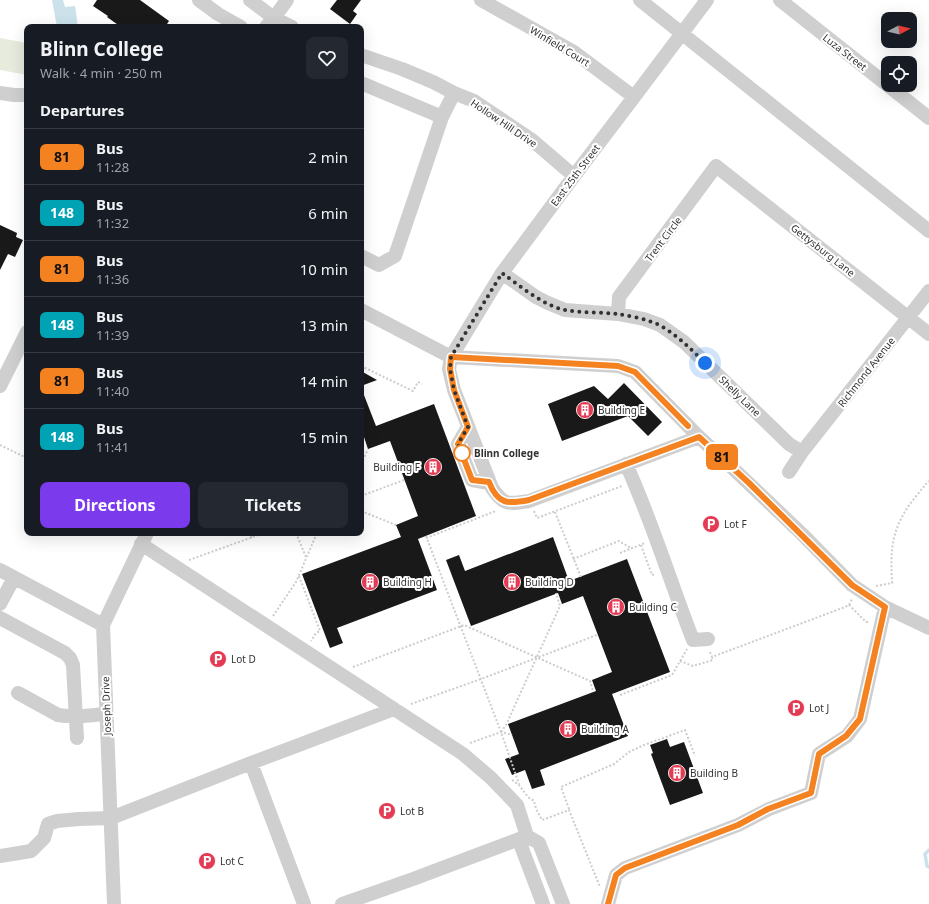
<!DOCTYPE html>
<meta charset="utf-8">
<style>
:root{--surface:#171b24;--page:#242831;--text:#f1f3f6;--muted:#9ea1a6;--line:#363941;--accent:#7c3aed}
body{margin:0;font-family:"Noto Sans",sans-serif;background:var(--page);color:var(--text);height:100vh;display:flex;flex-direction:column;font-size:15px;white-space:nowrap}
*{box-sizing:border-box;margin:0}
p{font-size:13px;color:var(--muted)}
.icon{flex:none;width:22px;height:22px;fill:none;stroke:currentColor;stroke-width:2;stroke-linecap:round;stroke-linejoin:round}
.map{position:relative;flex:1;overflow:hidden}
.side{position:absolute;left:24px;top:24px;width:340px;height:512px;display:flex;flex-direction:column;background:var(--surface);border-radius:8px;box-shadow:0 4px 16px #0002}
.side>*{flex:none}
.badge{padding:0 8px;border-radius:6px;font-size:14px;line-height:26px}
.needle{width:26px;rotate:83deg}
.buttons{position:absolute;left:881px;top:12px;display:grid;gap:8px}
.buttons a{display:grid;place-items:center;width:36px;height:36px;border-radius:8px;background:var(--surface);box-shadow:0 4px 16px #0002;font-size:20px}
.you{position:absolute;width:20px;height:20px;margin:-10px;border:3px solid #fff;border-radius:50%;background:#1a73e8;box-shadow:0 0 0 6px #1a73e833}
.map>.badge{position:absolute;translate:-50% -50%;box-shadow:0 0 0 2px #fff}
h2{padding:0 16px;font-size:15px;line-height:36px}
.round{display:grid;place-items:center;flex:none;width:42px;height:42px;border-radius:8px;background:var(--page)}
.head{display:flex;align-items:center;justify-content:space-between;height:68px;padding:0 16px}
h1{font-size:19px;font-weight:700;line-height:30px}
.button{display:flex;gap:8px;margin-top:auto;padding:8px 16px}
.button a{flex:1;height:46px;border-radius:8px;background:var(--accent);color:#fff;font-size:16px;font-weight:700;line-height:46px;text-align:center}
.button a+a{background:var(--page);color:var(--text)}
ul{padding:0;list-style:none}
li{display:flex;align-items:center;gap:12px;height:56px;padding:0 16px;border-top:1px solid var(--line)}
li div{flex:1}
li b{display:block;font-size:15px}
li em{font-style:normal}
li .badge{min-width:44px;font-weight:700;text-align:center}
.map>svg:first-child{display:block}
.green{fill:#e6ebde}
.water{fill:#cbe2eb}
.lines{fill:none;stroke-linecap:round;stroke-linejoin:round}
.stream{stroke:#cbe2eb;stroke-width:3.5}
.building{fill:#191919}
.path{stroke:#ccc;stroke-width:2;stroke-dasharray:2 2;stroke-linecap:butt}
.minor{stroke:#cfcfcf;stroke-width:14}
.line-casing{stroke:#fff;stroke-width:9}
.line{stroke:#f58220;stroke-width:6}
.walk{stroke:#323232;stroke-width:4;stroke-dasharray:0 7.2}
.stop-dot{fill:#fff;stroke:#f58220;stroke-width:2}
.labels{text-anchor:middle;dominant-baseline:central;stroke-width:4;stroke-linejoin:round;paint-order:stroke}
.street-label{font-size:10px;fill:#323232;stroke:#fff}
.poi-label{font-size:10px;fill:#323232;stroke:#fff;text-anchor:start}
.stop-label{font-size:10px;font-weight:bold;fill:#323232;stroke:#fff;text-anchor:start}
</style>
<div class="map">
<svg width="929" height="904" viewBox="0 0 929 904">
<rect width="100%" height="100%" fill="#fff"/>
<path class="green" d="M0 38 27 43V75L0 70Z"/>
<path class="water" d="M52 0H63L65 7 75 6 78 27H57Z"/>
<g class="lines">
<path class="stream" d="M929 850 925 854 927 866 929 867"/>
</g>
<path class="building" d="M97 0H140L169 21 165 27H121L107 17 108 16 93 6Z
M337 0H361L353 11 357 14 350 24 330 9Z
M0 225 17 233 16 237 23 240 15 257 8 254 0 270Z
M361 371 377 380 361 386Z
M624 383 662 422 648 436 628 416 562 441 548 404 594 386 608 399Z
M361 390H362L376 426 434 404 476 516 418 539 437 590 337 628 343 643 330 648 302 574 401 537 396 525 418 516 390 441 368 449 364 437 361 439Z
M553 537 569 581 627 559 670 672 612 694 628 736 540 770 545 785 532 789 525 770 512 775 505 759 519 754 508 724 596 691 592 680 612 672 583 596 562 604 558 593 471 626 446 560 459 555 465 571Z
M667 739 670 747 684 742 703 793 670 805 651 754 653 753 650 745Z"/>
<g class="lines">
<path class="path" d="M361 366 413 391 418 382 422 384
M0 445 27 458
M361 464 368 449
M361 496 404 480
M361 511 396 525
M534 511 537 518 622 486
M555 512 581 577
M296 533 306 557
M426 536 501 732 519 784
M251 538 252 533
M426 538 496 511
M641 545 652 575 655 574
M620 553 645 543
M573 559 619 541 631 548
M189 560 264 533
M299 576 320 631 316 633 311 641
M876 586 892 583C891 559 890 539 902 517 908 505 918 494 926 484L929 481
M849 605 866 622H869
M273 616 296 582 317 533
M710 652 712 657 845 607 849 605 852 599
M680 661 693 666 713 660 712 658
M353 667 464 625 590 681 593 691
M620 695 672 675 687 649
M411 704 481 679 597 635
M501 732 506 725 560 606 556 593
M470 743 501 732 512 735
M512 780 519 785 528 797 534 801 536 809 542 820 569 810 600 887
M569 809 561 787 614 764 629 752 644 745 685 730 695 756"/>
<path class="minor" d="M199 0 218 14 241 27
M250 0 274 18 292 27
M481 0 574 52 634 97
M640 0 929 231
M780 0 929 118
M266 27 274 18 287 0
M361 55 402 69 433 82 454 93 474 101 532 140 574 176
M361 83 442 117
M0 93 14 95H27
M361 256 379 265 395 256 442 117 454 93
M502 273 536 297 548 303 565 310 618 314 644 319 660 325 684 342 789 444 802 452
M361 310 451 357 618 366 635 372 699 437 722 458 802 534 852 585 885 607 929 628
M618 314 619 297 716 166 929 334
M0 386 27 332
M468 427 458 444 472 480 489 483
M699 437 529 501C509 504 504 506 492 488L454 390 449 369 451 357 502 273 574 176 634 97 707 0
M626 464C652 521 670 581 693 640L708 639
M789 472 802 452 929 291
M141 544 463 754 491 778 517 805 527 836 539 843 563 904
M0 570 103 625
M0 604 14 578
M0 618 65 653 70 658 73 665 77 738
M18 693 58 715C74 718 91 715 106 714
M251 763 304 904
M527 836 521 846 543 904
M0 856 31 851 44 838 48 824 57 821 79 819 111 818 251 763 394 709
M114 904 103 625 147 533
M342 904 413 879 527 836
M608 904 616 875 625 868 738 825 769 809 811 793 819 754 847 736 860 719 885 607"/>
</g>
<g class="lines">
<g class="line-casing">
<path id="line" d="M608 904 616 875 625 868 738 825 768 809 811 793 819 754 846 736 860 719 885 607 852 585 749 483 699 437 529 500C508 504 498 505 489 482L472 480 458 444 468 427 454 390 450 369 451 357 618 366 635 372 688 426"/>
</g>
<use href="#line" class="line"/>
<path class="walk" d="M462 453 463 456 458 444 468 427 454 390 450 369 451 357 502 273C520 286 544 306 565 310 581 313 600 312 617 314 631 316 648 319 661 326 678 336 691 349 705 363"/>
</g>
<defs>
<g id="building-disc" transform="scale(0.9)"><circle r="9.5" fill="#e43a53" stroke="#fff"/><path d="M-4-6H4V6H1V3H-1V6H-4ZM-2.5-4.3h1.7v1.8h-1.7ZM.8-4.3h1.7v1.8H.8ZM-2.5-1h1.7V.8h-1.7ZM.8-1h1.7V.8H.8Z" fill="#fff"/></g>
<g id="parking-disc" transform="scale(0.9)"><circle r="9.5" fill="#e43a53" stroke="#fff"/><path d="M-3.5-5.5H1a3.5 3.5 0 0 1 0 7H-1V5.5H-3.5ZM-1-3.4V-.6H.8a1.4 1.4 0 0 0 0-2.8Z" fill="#fff"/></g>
</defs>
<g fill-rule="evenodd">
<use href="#building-disc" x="585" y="410"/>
<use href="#building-disc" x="433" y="467"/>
<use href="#parking-disc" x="711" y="524"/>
<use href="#building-disc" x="370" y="582"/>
<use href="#building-disc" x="512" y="582"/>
<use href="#building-disc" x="616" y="607"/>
<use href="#parking-disc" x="218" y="659"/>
<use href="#parking-disc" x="796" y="708"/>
<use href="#building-disc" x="568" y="729"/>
<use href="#building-disc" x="677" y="773"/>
<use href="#parking-disc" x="387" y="811"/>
<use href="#parking-disc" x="207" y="861"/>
</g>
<circle class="stop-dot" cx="462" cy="453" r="8"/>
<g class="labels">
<g class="street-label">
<text transform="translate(560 46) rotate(31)">Winfield Court</text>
<text transform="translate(845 52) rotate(38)">Luza Street</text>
<text transform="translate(504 123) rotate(34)">Hollow Hill Drive</text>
<text transform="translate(575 175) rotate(-53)">East 25th Street</text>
<text transform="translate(663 239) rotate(-53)">Trent Circle</text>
<text transform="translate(823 250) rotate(38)">Gettysburg Lane</text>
<text transform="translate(866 372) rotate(-52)">Richmond Avenue</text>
<text transform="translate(740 396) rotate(44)">Shelly Lane</text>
<text transform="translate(106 706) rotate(-92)">Joseph Drive</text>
</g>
<g class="poi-label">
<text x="598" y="410">Building E</text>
<text x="420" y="467" text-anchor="end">Building F</text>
<text x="724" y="524">Lot F</text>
<text x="383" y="582">Building H</text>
<text x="525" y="582">Building D</text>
<text x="629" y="607">Building C</text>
<text x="231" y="659">Lot D</text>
<text x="809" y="708">Lot J</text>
<text x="581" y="729">Building A</text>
<text x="690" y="773">Building B</text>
<text x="400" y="811">Lot B</text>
<text x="220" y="861">Lot C</text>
</g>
<g class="stop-label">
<text x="474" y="453">Blinn College</text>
</g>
</g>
</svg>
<div class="buttons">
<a><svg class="needle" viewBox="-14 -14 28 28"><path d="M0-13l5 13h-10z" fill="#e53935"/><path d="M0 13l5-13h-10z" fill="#9ea1a6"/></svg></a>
<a><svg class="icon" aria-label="locate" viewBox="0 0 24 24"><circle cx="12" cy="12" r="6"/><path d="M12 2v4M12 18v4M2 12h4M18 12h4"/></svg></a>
</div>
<div class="you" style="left:705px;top:363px"></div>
<b class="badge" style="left:722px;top:457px;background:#f58220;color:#111">81</b>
<section class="side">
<div class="head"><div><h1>Blinn College</h1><p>Walk · 4 min · 250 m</p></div><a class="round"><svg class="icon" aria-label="heart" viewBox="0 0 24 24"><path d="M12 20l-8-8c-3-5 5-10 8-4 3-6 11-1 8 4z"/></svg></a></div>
<h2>Departures</h2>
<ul>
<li><span class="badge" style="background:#f58220;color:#111">81</span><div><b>Bus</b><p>11:28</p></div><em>2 min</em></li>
<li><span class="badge" style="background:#00a3b4;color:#fff">148</span><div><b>Bus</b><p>11:32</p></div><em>6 min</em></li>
<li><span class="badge" style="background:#f58220;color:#111">81</span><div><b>Bus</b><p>11:36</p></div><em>10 min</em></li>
<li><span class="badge" style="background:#00a3b4;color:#fff">148</span><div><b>Bus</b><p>11:39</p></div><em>13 min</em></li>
<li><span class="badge" style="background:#f58220;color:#111">81</span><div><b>Bus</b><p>11:40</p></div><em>14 min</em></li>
<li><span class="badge" style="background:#00a3b4;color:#fff">148</span><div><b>Bus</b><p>11:41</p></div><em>15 min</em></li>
</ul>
<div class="button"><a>Directions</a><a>Tickets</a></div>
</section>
</div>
